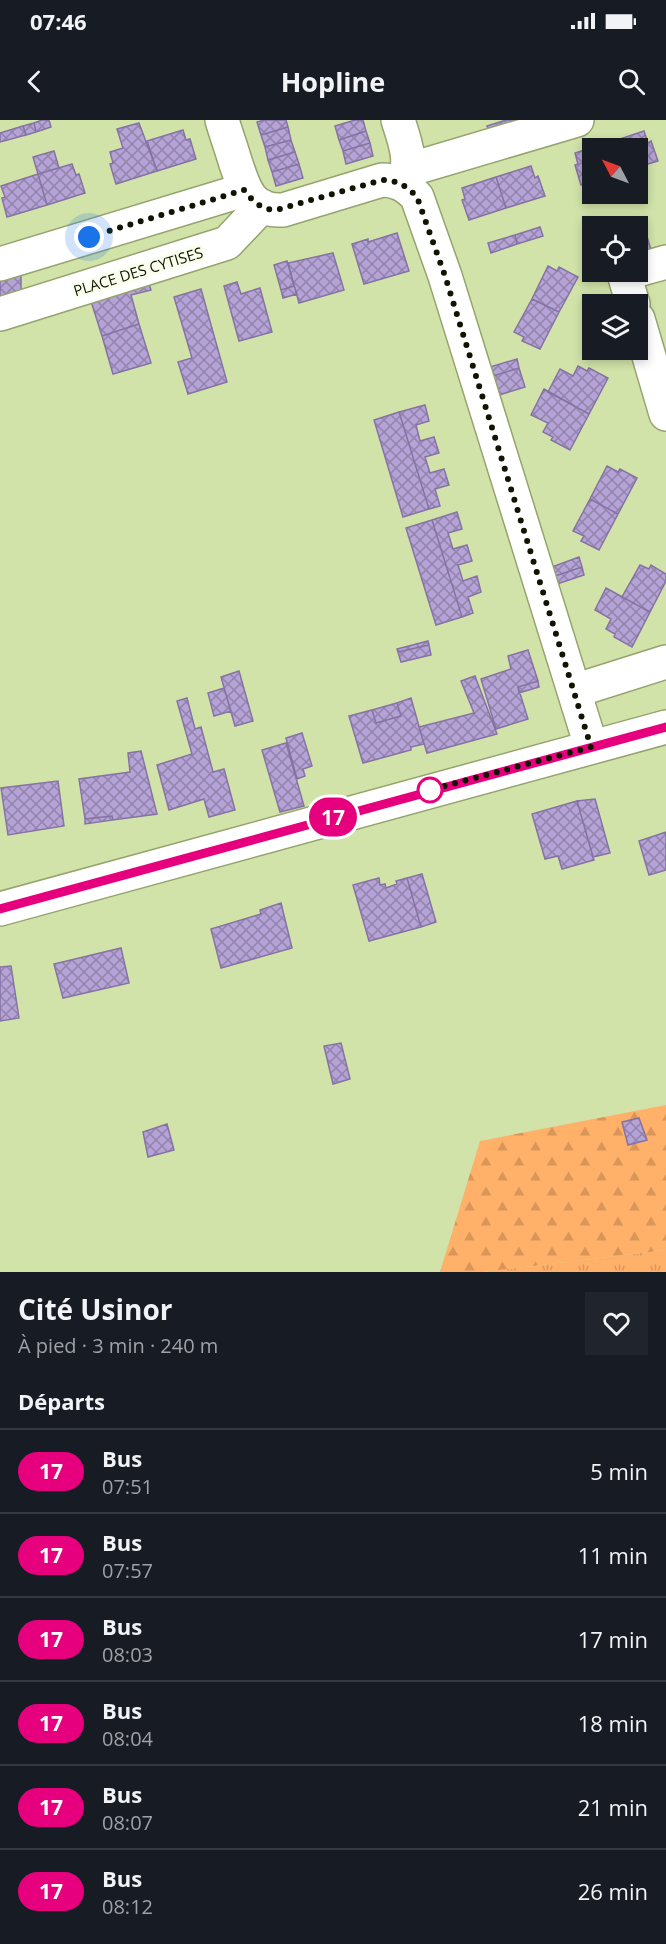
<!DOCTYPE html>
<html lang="fr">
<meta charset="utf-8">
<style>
:root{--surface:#171b24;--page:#20242c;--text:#f1f3f6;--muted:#9ea1a6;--line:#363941}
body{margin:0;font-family:"Open Sans",sans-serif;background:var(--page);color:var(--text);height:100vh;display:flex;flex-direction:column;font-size:22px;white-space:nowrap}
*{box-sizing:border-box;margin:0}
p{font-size:20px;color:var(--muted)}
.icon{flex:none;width:33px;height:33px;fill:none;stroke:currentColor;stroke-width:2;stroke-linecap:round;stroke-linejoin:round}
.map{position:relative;height:1152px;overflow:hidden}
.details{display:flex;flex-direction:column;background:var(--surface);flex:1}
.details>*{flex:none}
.badge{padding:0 12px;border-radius:20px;font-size:21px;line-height:39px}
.needle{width:39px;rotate:311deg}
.tools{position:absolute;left:582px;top:18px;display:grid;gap:12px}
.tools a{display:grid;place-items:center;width:66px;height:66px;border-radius:0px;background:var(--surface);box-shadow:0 3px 9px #0003;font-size:30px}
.you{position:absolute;width:30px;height:30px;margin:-15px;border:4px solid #fff;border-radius:50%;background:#1a73e8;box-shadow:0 0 0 9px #1a73e833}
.map>.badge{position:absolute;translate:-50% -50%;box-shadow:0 0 0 3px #fff}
h2{padding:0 18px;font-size:22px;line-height:54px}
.round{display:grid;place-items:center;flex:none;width:63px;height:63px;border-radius:0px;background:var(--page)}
.head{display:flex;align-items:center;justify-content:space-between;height:102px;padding:0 18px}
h1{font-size:28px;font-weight:700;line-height:45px}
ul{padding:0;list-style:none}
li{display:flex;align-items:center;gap:18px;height:84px;padding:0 18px;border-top:2px solid var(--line)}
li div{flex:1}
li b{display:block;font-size:22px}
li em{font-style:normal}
li .badge{min-width:66px;font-weight:700;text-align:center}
.status{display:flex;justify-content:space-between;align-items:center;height:42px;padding:0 30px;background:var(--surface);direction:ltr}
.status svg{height:16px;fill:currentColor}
header{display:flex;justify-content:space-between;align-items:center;height:78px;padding:0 18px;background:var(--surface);font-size:27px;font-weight:700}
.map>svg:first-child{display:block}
.grass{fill:url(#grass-tufts)}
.forest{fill:url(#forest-firs)}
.building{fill:url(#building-cross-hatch);stroke:#8573a4;stroke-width:1.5}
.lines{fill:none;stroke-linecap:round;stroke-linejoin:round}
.minor-casing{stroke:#95a46e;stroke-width:36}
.minor{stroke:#fff;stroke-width:33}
.line-casing{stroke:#fff;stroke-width:14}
.line{stroke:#e6007e;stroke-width:9}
.walk{stroke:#101502;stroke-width:6;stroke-dasharray:0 10.8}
.stop-dot{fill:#fff;stroke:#e6007e;stroke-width:3}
.labels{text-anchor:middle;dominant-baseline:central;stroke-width:6;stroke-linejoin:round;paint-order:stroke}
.street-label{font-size:15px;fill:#101502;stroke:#f9feed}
</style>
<div class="status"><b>07:46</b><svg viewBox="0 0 49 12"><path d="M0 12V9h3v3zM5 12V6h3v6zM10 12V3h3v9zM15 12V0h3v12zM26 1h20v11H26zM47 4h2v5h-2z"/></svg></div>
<header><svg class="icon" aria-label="back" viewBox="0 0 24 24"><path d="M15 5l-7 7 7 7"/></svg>Hopline<svg class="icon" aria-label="search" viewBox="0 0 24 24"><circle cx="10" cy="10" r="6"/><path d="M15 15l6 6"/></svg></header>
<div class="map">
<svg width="666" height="1152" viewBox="0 0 666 1152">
<defs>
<pattern id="grass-tufts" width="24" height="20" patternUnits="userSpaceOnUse" patternTransform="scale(1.5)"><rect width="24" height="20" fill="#ffb069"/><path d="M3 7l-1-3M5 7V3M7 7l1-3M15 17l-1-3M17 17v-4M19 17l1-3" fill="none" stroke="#da9659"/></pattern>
<pattern id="forest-firs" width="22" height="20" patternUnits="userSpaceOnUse" patternTransform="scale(1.5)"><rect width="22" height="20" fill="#ffb069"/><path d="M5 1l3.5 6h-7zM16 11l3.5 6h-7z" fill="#da9659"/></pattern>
<pattern id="building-cross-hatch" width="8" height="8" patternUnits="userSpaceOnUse" patternTransform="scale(1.5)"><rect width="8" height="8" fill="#b5a2d6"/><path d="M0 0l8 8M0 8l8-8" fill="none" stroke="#9283ab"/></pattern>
</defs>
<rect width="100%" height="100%" fill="#d2e3aa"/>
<path class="grass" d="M666 1130V1152H482Z"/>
<path class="forest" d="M666 985V1130L482 1152H440L480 1021Z"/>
<path class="building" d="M42 0H49L51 7 36 12 34 3Z
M264 0H286L288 7 261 15 257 2Z
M355 0H363L366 11 339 20 335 6Z
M506 0H514L516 6 490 14 487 6Z
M34 3 36 12 26 15 23 6Z
M139 3 157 51 116 64 110 44 113 43 110 32 123 28 117 9Z
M23 6 26 15 0 22V13Z
M288 7 291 20 265 27 261 15Z
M183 10 186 20 190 19 196 39 157 51 147 21Z
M366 11 370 23 343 31 339 20Z
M644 11 648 23 651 21 658 41 638 47V28H613L611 22Z
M291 20 295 32 268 40 265 27Z
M611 22 613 28H592V61L581 65 575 45 578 44 575 33Z
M370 23 373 36 346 44 343 31Z
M54 31 59 48 38 54 33 37Z
M295 32 299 44 272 52 268 40Z
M72 44 76 55 79 54 85 73 47 85 38 54Z
M299 44 303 58 276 66 272 52Z
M531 46 535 58 538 56 545 76 506 88 496 57Z
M38 54 47 85 7 97 2 78 5 77 1 66Z
M496 57 506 88 469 100 462 80 465 79 462 68Z
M643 103 651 130 641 133 638 121V106L633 105Z
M540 107 543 116 517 124 515 115Z
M397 113 409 151 364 164 352 124 368 119V122Z
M515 115 517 124 491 133 488 123Z
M333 133 344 170 299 183 288 143Z
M287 141 294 166 281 170 274 145Z
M548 146 557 151 559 147 578 157 559 192 532 179Z
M0 147 17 150 21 157V170L17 175 0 179Z
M148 161 151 170 131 175 139 204 102 216 90 178Z
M237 162 241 174 260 168 272 212 239 221 224 166Z
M294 166 297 174 283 178 281 170Z
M201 169 227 262 188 274 178 242 192 238 174 177Z
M532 179 559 192 540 229 522 221 524 217 514 212Z
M139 204 151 243 113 254 102 216Z
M517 239 519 248 493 256 490 247Z
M578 246 587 251 589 248 608 258 589 294 548 272 560 249 573 256Z
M519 248 525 267 499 275 493 256Z
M544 269 589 294 570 330 551 320 553 317 543 312 548 303 531 295Z
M425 285 429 301 416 305 420 321 434 317 439 333 425 337 430 353 444 349 449 365 435 369 440 386 429 389 399 292Z
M399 292 429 389 403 397 374 300Z
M607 346 618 352 620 349 637 358 618 394 590 379Z
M590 379 618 394 599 430 581 421 584 416 573 411Z
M457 392 462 409 448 413 453 429 467 425 472 441 458 445 463 461 477 456 481 472 468 477 473 493 462 497 432 400Z
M432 400 462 497 436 505 406 408Z
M579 437 582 447 555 456 552 447Z
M640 445 649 449 651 445 666 454V461L650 492 622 477Z
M582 447 584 455 557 464 555 456Z
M606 468 650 492 632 527 614 517 615 514 606 509 611 499 595 490Z
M428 521 429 525 398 532 397 529Z
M429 525 431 535 401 542 398 532Z
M528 530 538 561 518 567 528 599 496 609 481 559 511 549 508 536Z
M239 551 253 601 235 606 221 557Z
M475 556 497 614 427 633 419 607 474 593 461 561Z
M538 561 539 567 519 573 518 567Z
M224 568 231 591 214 596 208 573Z
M187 578 195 609 201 607 213 652 224 649 235 690 209 697 204 679 169 690 157 645 192 634 177 581Z
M411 578 424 624 411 627V630L363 643 349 596 372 590 376 603 401 596 397 583Z
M397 583 401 596 376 603 372 590Z
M302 613 312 646 303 649 305 656 297 659 286 618Z
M286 623 304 686 280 692 262 630Z
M141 631 157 694 113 700 112 696 85 699 79 659 130 652 128 633Z
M58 661 64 706 8 715 1 668Z
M595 679 610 733 593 737 577 681Z
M577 681 594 740 562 749 558 736 545 739 532 694Z
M112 696 113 700 85 704V699Z
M666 712V750L649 755 639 721Z
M422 754 436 802 421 807 407 758Z
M379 758 380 765 385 764 386 768 397 764 396 761 407 758 421 807 369 821 353 765Z
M281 783 292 828 221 848 211 809 261 794 260 790Z
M121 828 129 863 63 878 54 844Z
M11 846 19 898 0 901V847Z
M341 923 350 959 333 964 324 926Z
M639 998 647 1020 628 1025 622 1002Z
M167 1004 174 1030 148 1037 143 1012Z"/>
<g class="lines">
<g class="minor-casing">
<path id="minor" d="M222 0C226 14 231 27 235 41 244 67 249 92 283 90L382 60C397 60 407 66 417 77L445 156 591 626
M398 0C406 25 412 39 404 65
M408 50 577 0
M0 144 244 70
M638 150 666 142
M633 184 624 154 633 152
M0 194 227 123 262 86
M638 199 666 294
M574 571 666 542
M0 789 666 607"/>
</g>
<use href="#minor" class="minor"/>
</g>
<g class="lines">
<g class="line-casing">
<path id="line" d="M0 789 666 607"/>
</g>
<use href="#line" class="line"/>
<path class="walk" d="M89 117 244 70C252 81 262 90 276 90L382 60C397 60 407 66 417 77L445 156 591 627 430 670"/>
</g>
<circle class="stop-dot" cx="430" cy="670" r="12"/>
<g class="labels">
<g class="street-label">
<text transform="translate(138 151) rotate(-17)">PLACE DES CYTISES</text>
</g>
</g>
</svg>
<div class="tools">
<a><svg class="needle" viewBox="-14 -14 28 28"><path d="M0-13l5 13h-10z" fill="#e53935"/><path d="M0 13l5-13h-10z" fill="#9ea1a6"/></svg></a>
<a><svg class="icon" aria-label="locate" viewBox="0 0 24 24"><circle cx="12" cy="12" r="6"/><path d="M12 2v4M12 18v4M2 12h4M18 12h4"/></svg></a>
<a><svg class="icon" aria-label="layers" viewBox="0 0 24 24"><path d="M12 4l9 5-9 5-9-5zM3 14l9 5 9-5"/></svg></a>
</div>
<div class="you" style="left:89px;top:117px"></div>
<b class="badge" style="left:333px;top:697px;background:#e6007e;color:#fff">17</b>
</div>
<section class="details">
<div class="head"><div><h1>Cité Usinor</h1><p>À pied · 3 min · 240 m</p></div><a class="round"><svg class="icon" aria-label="heart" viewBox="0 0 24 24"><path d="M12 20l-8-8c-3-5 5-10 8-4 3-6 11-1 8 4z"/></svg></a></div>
<h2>Départs</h2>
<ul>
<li><span class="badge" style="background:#e6007e;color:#fff">17</span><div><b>Bus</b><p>07:51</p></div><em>5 min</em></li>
<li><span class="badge" style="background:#e6007e;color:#fff">17</span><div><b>Bus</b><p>07:57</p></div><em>11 min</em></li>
<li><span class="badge" style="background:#e6007e;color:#fff">17</span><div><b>Bus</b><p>08:03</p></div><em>17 min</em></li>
<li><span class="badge" style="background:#e6007e;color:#fff">17</span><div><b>Bus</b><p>08:04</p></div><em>18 min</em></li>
<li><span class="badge" style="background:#e6007e;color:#fff">17</span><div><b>Bus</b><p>08:07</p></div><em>21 min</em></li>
<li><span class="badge" style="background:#e6007e;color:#fff">17</span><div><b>Bus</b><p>08:12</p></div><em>26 min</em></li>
</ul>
</section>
